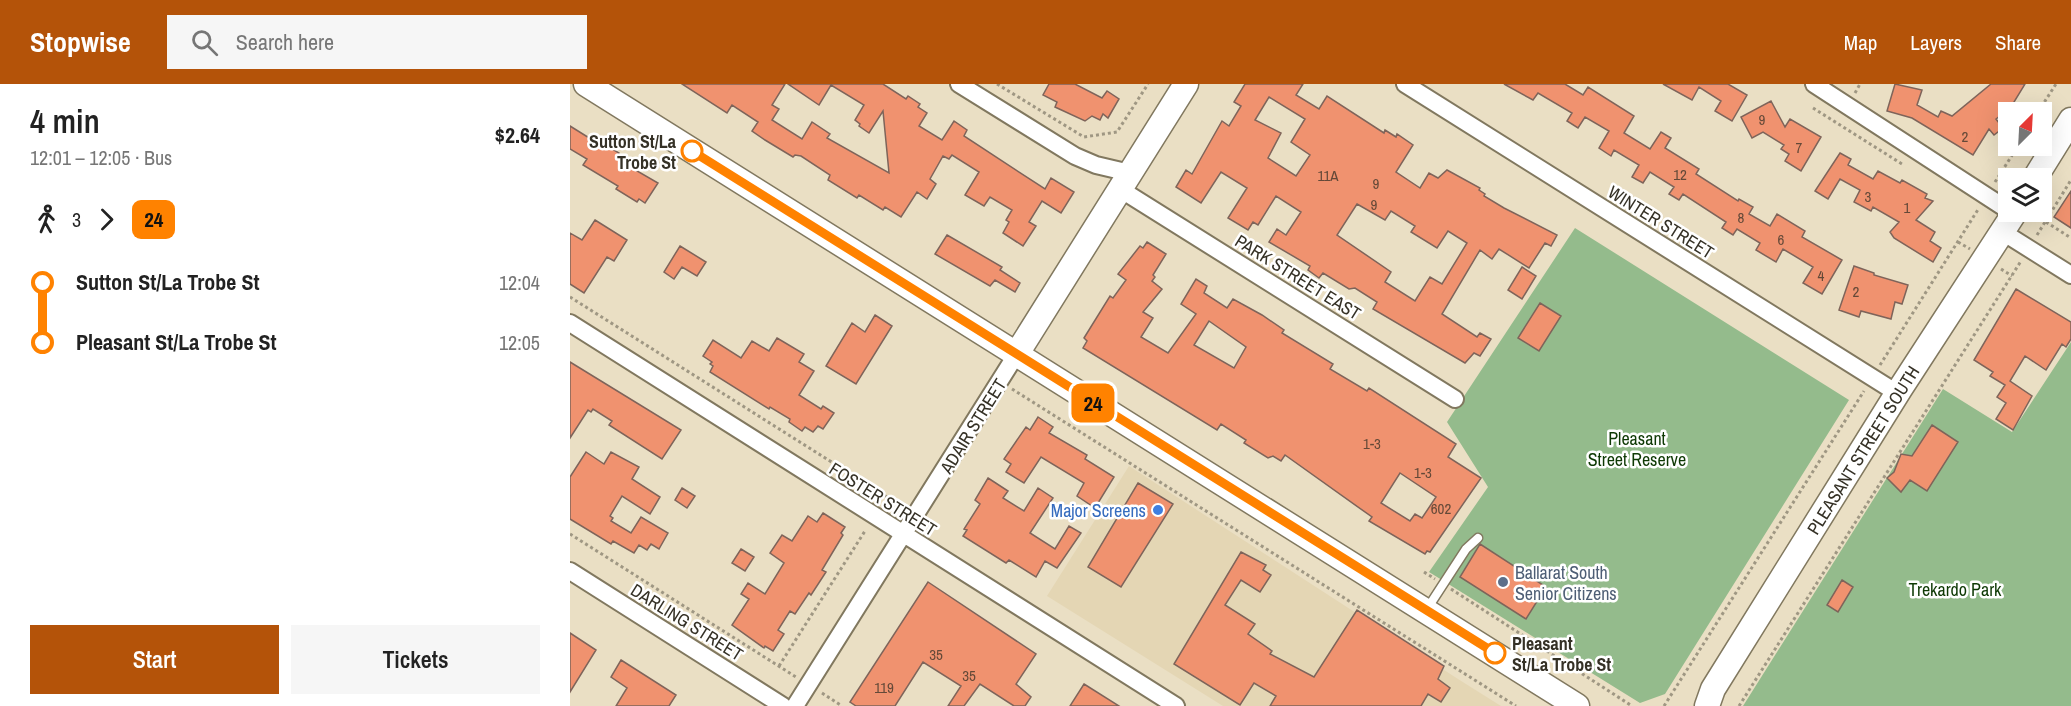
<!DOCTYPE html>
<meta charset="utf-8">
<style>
:root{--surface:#fff;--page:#f6f6f6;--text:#222;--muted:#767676;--accent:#b45309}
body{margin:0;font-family:"Archivo Narrow",sans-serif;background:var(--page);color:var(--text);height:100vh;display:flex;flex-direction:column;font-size:22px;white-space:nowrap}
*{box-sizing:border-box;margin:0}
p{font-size:20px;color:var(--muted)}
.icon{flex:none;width:33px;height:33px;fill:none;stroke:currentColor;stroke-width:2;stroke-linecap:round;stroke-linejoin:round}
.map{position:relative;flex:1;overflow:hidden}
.sheet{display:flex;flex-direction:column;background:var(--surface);width:570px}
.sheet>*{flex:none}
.badge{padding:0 12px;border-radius:9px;font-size:21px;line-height:39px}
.needle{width:39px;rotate:24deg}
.controls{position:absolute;left:1428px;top:18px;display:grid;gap:12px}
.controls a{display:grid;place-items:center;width:54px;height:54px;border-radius:0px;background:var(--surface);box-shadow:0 6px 24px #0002;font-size:30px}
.map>.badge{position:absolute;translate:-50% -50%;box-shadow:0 0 0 3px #fff}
.legs{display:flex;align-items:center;gap:9px;height:66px;padding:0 30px;font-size:20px}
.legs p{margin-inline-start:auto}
.overview{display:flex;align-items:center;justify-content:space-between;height:102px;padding:0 30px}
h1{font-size:33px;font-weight:600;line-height:45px}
.cta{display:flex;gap:12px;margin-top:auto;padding:12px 30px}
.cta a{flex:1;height:69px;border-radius:0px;background:var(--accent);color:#fff;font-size:24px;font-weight:600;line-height:69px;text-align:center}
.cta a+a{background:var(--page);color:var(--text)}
ul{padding:0 30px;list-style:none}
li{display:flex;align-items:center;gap:21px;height:60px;font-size:22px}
li i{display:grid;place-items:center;width:9px;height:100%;margin:0 8px;background:currentColor}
li i::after{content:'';width:15px;height:15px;margin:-8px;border:4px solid;border-radius:50%;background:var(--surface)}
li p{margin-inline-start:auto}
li:first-child i{background:linear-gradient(#0000 50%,currentColor 0)}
li:last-child i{background:linear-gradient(currentColor 50%,#0000 0)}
header{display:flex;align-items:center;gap:36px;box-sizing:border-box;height:84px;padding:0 30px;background:var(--accent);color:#fff}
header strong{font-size:28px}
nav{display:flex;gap:33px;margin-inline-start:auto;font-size:21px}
.search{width:420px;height:54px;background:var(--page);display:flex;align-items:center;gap:15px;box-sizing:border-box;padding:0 21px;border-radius:0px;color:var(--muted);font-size:22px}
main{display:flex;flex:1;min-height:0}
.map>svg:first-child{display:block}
.built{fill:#e4d6b4}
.green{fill:#94bb8c}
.building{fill:#f0926f;stroke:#7e645a;stroke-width:1.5;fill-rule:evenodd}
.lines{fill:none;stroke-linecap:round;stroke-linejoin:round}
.lane-casing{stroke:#81785f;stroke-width:11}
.street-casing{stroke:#81785f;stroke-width:20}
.secondary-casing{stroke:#81785f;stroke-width:27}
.path{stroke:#9f9783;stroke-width:3;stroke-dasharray:3 3;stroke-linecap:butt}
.lane{stroke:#fff;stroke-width:8}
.street{stroke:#fff;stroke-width:16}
.secondary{stroke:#fff;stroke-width:24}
.line-1-casing{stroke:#fff;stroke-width:14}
.line-1{stroke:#ff8200;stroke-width:9}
.stop-1-dot{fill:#fff;stroke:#ff8200;stroke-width:3}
.shop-dot{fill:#3f7fe0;stroke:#fff;stroke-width:2}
.service-dot{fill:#5c6f8a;stroke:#fff;stroke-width:2}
.labels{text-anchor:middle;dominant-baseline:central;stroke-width:5;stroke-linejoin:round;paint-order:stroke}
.number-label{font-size:15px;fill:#644938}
.stop-label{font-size:18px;font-weight:bold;fill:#353126;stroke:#fff;text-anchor:end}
.street-label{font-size:18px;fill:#353126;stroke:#fff}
.park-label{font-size:18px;fill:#0e3904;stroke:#fff}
.shop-label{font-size:18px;fill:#366cbe;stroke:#fff;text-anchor:end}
.service-label{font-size:18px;fill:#4e5e75;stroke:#fff;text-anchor:start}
</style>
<header>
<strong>Stopwise</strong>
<div class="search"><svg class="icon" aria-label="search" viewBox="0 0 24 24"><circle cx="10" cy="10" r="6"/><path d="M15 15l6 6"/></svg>Search here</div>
<nav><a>Map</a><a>Layers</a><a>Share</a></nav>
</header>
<main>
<section class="sheet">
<div class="overview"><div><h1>4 min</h1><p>12:01 – 12:05 · Bus</p></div><b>$2.64</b></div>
<div class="legs"><svg class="icon" aria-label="walk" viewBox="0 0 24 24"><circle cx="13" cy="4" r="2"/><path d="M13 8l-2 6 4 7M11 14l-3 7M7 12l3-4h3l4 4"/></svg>3<svg class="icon" aria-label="forward" viewBox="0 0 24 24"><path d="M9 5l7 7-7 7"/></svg><b class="badge" style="background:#ff8200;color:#111">24</b></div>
<ul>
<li><i style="color:#ff8200"></i><b>Sutton St/La Trobe St</b><p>12:04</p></li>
<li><i style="color:#ff8200"></i><b>Pleasant St/La Trobe St</b><p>12:05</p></li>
</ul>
<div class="cta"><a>Start</a><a>Tickets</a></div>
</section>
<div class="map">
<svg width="1501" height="622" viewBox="0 0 1501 622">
<rect width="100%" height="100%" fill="#eadfc4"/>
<path class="built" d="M559 382 888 595 931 622H653L477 512Z"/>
<path class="green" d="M1005 144 1279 316 1095 610 1070 619 859 488 918 403 877 338Z
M1501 258V622H1173L1373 305 1442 348Z"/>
<path class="building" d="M112 0H215L202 21 209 25 202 36 232 55 242 38 260 50 257 54 319 89 313 27 299 49 289 42 290 40 285 36 294 21 261 1 249 21 218 0H313L336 15 338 12 350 20 348 23 357 29 349 42 372 56 384 37 397 46 394 52 475 105 481 94 504 108 491 129 472 117 459 138 466 142 453 162 433 149 439 138 436 136 442 126 420 113 414 122 395 111 409 88 382 71 379 75 373 72 360 95 366 100 357 115 347 108 331 133 315 123 313 126 289 111 287 114 258 96 260 91 231 72 225 71 223 73 195 56 182 47 188 38 162 21 157 29Z
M479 0H505L532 14 537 7 549 15 538 34 533 30 530 36 522 32 515 37 485 23 487 18 473 11Z
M675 0H733L726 11 749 25 757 12 814 49 815 46 826 53 827 50 843 61 826 88 850 104 859 89 868 94 877 86 910 104 909 106 915 110 914 112 934 124 987 151 981 162 975 159 959 184 929 165 922 175 910 166 872 230 907 253 910 249 921 255 910 272 904 269 895 279 803 225 807 218 785 204 779 205 753 189 749 194 738 186 740 182 699 158 707 145 716 151 731 128 706 112 688 141 683 138 678 146 658 134 677 104 651 88 631 119 606 103 616 86 622 90 652 37 659 42 671 22 664 18ZM699 13 735 35 721 58 740 71 726 92 698 74 711 49 685 36ZM787 120 815 136 821 127 845 142 841 148 867 164 878 147 897 159 872 200 860 193 845 217 815 198 821 188 767 151Z
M934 0H995L1013 11 1018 3 1064 32 1054 49 1080 65 1091 48 1101 54 1095 64 1129 85 1126 90 1168 117 1169 115 1183 123 1179 130 1200 142 1207 130 1235 147 1232 153 1272 176 1252 210 1233 199 1243 183 1213 165 1206 178 1186 166 1190 159 1167 145 1163 151 1152 144 1156 138 1113 110 1109 116 1099 110 1104 103 1080 88 1073 99 1062 93 1069 81 1044 66 1041 72 1029 64 1039 47 1015 33 1008 44 997 37 1002 29 968 9 963 16Z
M1093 0H1158L1177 11 1162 37 1145 27 1151 17 1129 3 1122 16Z
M1325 0 1352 6 1347 21 1368 33 1371 27 1382 32 1421 0H1455L1441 23 1426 35 1433 44 1424 51 1419 45 1403 71 1342 34 1317 27Z
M1201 17 1215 43 1220 35 1251 53 1231 87 1215 77 1219 70 1211 65 1214 61 1193 48 1182 54 1171 33Z
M0 42 32 62 34 60 49 69 48 71 57 77 55 80 88 99 75 119 69 115 67 118 46 105 48 102 13 81 17 75 0 65Z
M1270 69 1281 75 1278 81 1303 95 1308 87 1330 99 1332 96 1357 110 1355 114 1363 117 1346 136 1365 148 1360 157 1371 164 1363 178 1324 154 1320 148 1329 138 1303 123 1301 127 1284 118 1290 106 1270 95 1258 115 1245 107Z
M1501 107V144L1484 133Z
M25 136 57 156 44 177 37 173 14 209 0 200V149L12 156Z
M377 151 432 183 430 186 450 199 445 208 425 196 420 202 365 170Z
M577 158 596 170 583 191 585 193 582 197 592 205 573 228 583 234 571 253 598 269 626 230 611 220 626 195 637 202 634 209 657 224 663 215 692 231 714 246 712 249 763 280 760 285 797 307 799 304 886 360 878 373 911 394 860 468 857 467 855 470 799 437 802 433 715 371 711 377 703 372 698 374 674 359 676 356 651 340 647 346 513 264 517 257 514 254 540 212 543 214 556 196 548 190 570 162 573 164ZM639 237 676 263 664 284 624 261ZM830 389 866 413 852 434 845 430 840 437 811 419Z
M110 162 136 178 127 192 112 183 104 195 94 188Z
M1284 182 1304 189V191L1338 201 1332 220 1325 218 1321 235 1291 227 1289 233 1269 226Z
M952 183 966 192 952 215 938 206Z
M1446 205 1501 238V255L1496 263 1492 260 1476 286 1455 272 1440 297 1462 312 1443 346 1426 335 1436 319 1427 313 1435 301 1420 292 1423 288 1404 276Z
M970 219 991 232 969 267 948 254Z
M305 231 322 242 286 300 256 282 282 239 295 248Z
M207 254 234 270 229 278 244 287 229 311 251 325 253 322 264 329 253 345 248 342 243 348 235 343 232 347 219 338 220 335 200 323 199 325 140 288 143 282 140 280 142 278 133 272 143 256 171 274 182 257 199 267Z
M0 278 111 346 92 375 39 341 42 337 23 325 21 328 18 326 0 354Z
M468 333 483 343 479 349 517 371 515 375 544 393 525 424 507 412 514 399 471 373 454 399 436 388 441 380 434 375 456 343 460 346Z
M1362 341 1388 358 1357 407 1340 396 1331 408 1317 394 1324 388 1331 370 1342 372Z
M16 368 34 380 41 368 69 383 62 395 90 413 80 430 52 412 40 432 43 434 41 437 61 449 71 433 98 449 89 465 81 460 77 466 69 461 64 469 43 457 41 460 0 435V393Z
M418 394 438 407 433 414 454 427 468 404 483 414 460 449 485 465 499 442 511 449 487 484 475 477 466 493 439 476 436 479 393 452 397 446 394 445 410 420 405 416Z
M568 399 603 420 551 503 518 483Z
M112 404 125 412 117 424 105 416Z
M253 429 275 443 271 449 273 451 252 486 256 488 241 511 239 509 225 530 220 527 208 546 214 550 203 567 195 562 194 564 162 541 179 515 171 510 178 499 195 510 214 479 200 469 212 451 222 457 238 432 247 438Z
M910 460 976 503 956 535 890 493Z
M171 465 184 473 175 487 162 479Z
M671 468 696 481 693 486 701 491 690 508 671 496 655 521 685 540 678 550 702 567 700 570 744 593 787 526 874 582 868 595 880 604 871 618 858 610 851 622H700L706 612 684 599 670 621 604 580Z
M1272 496 1283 503 1268 528 1257 521Z
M358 498 466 570 446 600 461 613 455 622H444L410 600 394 622H378L391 602 353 578 325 622H286L280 618Z
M0 549 26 566 0 608Z
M51 576 106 611 99 622H46L57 604 41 593Z
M514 600 549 622H500Z"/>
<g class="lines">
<g class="lane-casing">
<path id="lane" d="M857 525 896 465 908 454"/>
</g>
<g class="street-casing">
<path id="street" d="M389 0 505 72 526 81 560 89
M835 0 1327 309
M1244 0 1438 126
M550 105 885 315
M1431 147 1501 191
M0 239 606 622
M0 487 213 622
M225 622 446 271"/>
</g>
<g class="secondary-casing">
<path id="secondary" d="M16 0 1007 622
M1465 94 1501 36
M446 271 616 0
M1137 622 1143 605 1330 305 1445 128"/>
</g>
<path class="path" d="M427 0 514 53 547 48 578 0
M1285 9 1290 0
M1243 24 1332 80
M1468 28 1486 0
M1425 98 1448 62
M1470 128 1479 133
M1476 138 1501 154
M1467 151 1501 96
M1388 158 1400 165
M1431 185 1442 192
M0 213 317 413
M1310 281 1409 124
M442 305 946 622
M0 450 226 593
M854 488 865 495
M881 505 1062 622
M209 582 295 447
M252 609 272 622
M1094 622 1294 307
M1169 622 1451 177"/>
<use href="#lane" class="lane"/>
<use href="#street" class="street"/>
<use href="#secondary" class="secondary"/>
</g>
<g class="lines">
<g class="line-1-casing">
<path id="line-1" d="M122 67 925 569"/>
</g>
<use href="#line-1" class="line-1"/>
</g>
<g class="stop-1-dot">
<circle cx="122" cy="67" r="10"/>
<circle cx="925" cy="569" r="10"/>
</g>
<circle class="shop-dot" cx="588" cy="426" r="6"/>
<circle class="service-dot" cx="933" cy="498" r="6"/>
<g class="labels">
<g class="number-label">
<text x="1192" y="35">9</text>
<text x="1395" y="52">2</text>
<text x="1229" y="63">7</text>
<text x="1110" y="90">12</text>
<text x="758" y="91">11A</text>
<text x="806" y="99">9</text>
<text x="1298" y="112">3</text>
<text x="804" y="120">9</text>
<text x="1337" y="123">1</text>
<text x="1171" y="133">8</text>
<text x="1211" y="155">6</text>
<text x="1251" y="191">4</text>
<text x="1286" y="207">2</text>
<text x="802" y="359">1-3</text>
<text x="853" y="388">1-3</text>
<text x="871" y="424">602</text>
<text x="366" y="570">35</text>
<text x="399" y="591">35</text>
<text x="314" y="603">119</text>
</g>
<g class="stop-label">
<text x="106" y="57">Sutton St/La<tspan x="106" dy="21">Trobe St</tspan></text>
<text x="942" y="559" text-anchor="start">Pleasant<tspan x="942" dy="21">St/La Trobe St</tspan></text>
</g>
<g class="street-label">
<text transform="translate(1091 138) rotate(32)">WINTER STREET</text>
<text transform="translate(728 193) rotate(32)">PARK STREET EAST</text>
<text transform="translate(403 342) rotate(-58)">ADAIR STREET</text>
<text transform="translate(1293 366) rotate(-58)">PLEASANT STREET SOUTH</text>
<text transform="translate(313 415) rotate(32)">FOSTER STREET</text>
<text transform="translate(117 538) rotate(32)">DARLING STREET</text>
</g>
<g class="park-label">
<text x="1067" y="354">Pleasant<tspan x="1067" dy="21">Street Reserve</tspan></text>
<text x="1385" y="505">Trekardo Park</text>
</g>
<g class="shop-label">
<text x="576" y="426">Major Screens</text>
</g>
<g class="service-label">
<text x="945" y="488">Ballarat South<tspan x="945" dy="21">Senior Citizens</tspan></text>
</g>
</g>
</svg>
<div class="controls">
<a><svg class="needle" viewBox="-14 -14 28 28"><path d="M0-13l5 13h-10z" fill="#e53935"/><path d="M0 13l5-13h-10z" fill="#767676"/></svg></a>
<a><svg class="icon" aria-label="layers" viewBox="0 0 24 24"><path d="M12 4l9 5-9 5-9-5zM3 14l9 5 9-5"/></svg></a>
</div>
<b class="badge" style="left:523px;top:319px;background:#ff8200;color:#111">24</b>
</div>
</main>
